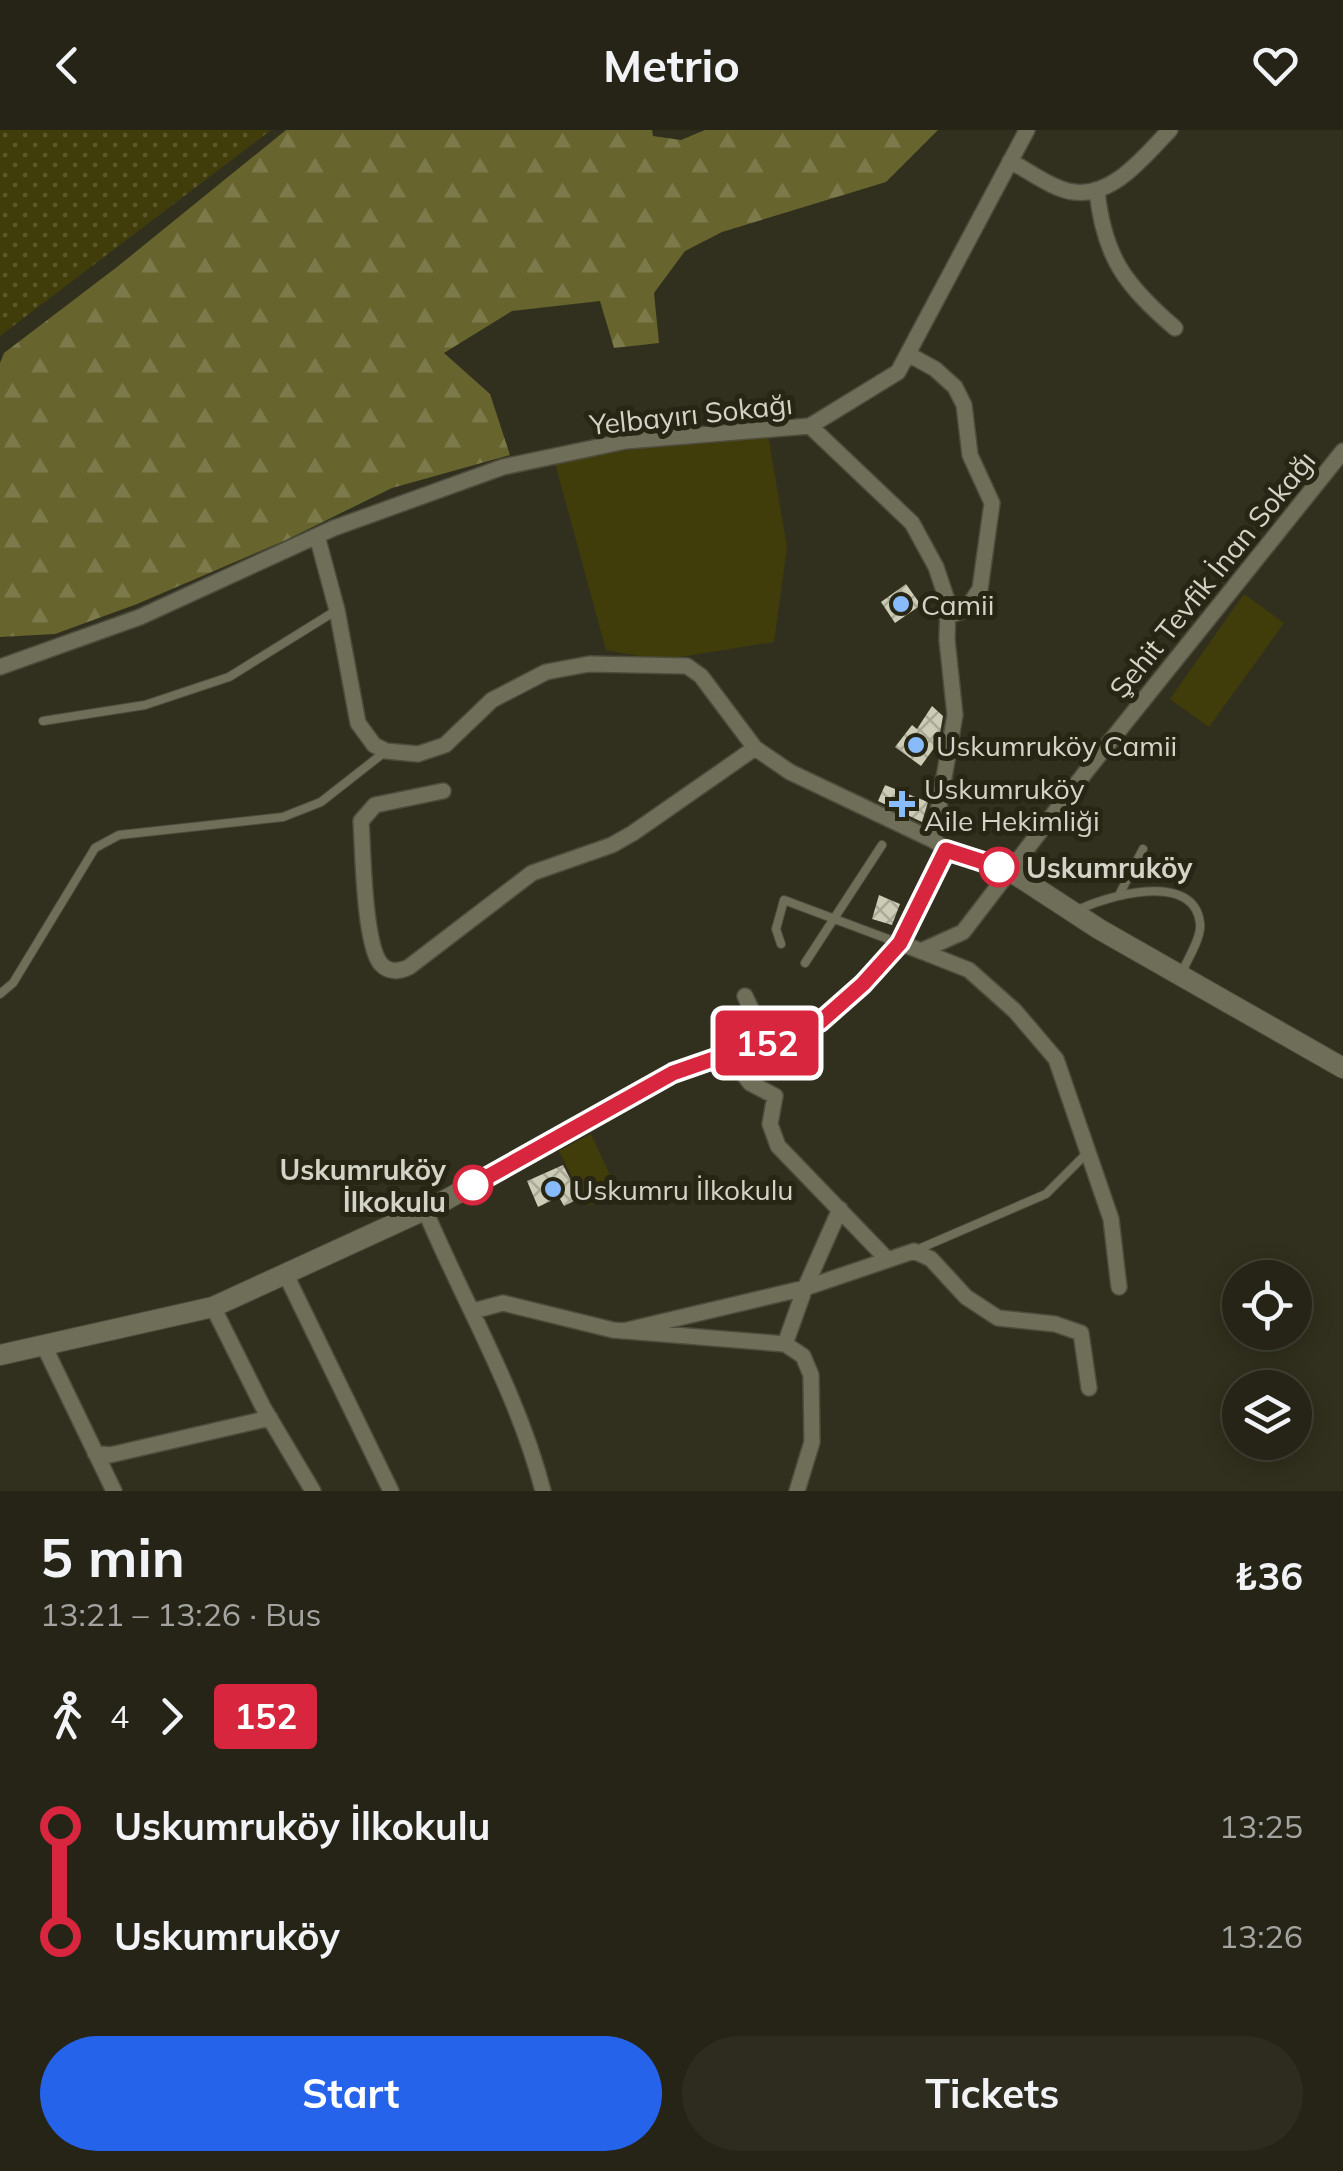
<!DOCTYPE html>
<meta charset="utf-8">
<style>
:root{--surface:#252416;--page:#2d2c1f;--text:#f1f3f6;--muted:#a3a4a1;--line:#424135;--accent:#2563eb}
body{margin:0;font-family:Mulish,sans-serif;background:var(--page);color:var(--text);height:100vh;display:flex;flex-direction:column;font-size:38px;white-space:nowrap}
*{box-sizing:border-box;margin:0}
p{font-size:32px;color:var(--muted)}
.icon{flex:none;width:55px;height:55px;fill:none;stroke:currentColor;stroke-width:2;stroke-linecap:round;stroke-linejoin:round}
.map{position:relative;height:1361px;overflow:hidden}
.panel{display:flex;flex-direction:column;background:var(--surface);flex:1}
.panel>*{flex:none}
.badge{padding:0 20px;border-radius:8px;font-size:35px;line-height:65px}
.tools{position:absolute;left:1222px;top:1130px;display:grid;gap:20px}
.tools a{display:grid;place-items:center;width:90px;height:90px;border-radius:50%;background:var(--surface);box-shadow:0 5px 25px #0003,0 0 0 2px var(--line);font-size:50px}
.map>.badge{position:absolute;translate:-50% -50%;box-shadow:0 0 0 5px #fff}
.legs{display:flex;align-items:center;gap:15px;height:110px;padding:0 40px;font-size:32px}
.legs p{margin-inline-start:auto}
.headline{display:flex;align-items:center;justify-content:space-between;height:170px;padding:0 40px}
h1{font-size:55px;font-weight:700;line-height:75px}
.primary-button{display:flex;gap:20px;margin-top:auto;padding:20px 40px}
.primary-button a{flex:1;height:115px;border-radius:60px;background:var(--accent);color:#fff;font-size:40px;font-weight:700;line-height:115px;text-align:center}
.primary-button a+a{background:var(--page);color:var(--text)}
ul{padding:0 40px;list-style:none}
li{display:flex;align-items:center;gap:35px;height:110px;font-size:38px}
li i{display:grid;place-items:center;width:15px;height:100%;margin:0 12px;background:currentColor}
li i::after{content:'';width:25px;height:25px;margin:-12px;border:8px solid;border-radius:50%;background:var(--surface)}
li p{margin-inline-start:auto}
li:first-child i{background:linear-gradient(#0000 50%,currentColor 0)}
li:last-child i{background:linear-gradient(currentColor 50%,#0000 0)}
header{display:flex;justify-content:space-between;align-items:center;height:130px;padding:0 40px;background:var(--surface);font-size:45px;font-weight:700}
.map>svg:first-child{display:block}
.grass{fill:url(#grass-dots)}
.forest{fill:url(#forest-firs)}
.garden{fill:#413d0a}
.building{fill:url(#building-cross-hatch)}
.lines{fill:none;stroke-linecap:round;stroke-linejoin:round}
.service-casing{stroke:#4d4c3d;stroke-width:10}
.minor-casing{stroke:#4d4c3d;stroke-width:18}
.tertiary-casing{stroke:#4d4c3d;stroke-width:22}
.service{stroke:#6f6e59;stroke-width:8}
.minor{stroke:#6f6e59;stroke-width:15}
.tertiary{stroke:#6f6e59;stroke-width:20}
.line-1-casing{stroke:#fff;stroke-width:22}
.line-1{stroke:#d7263d;stroke-width:15}
.poi-dot{fill:#88bafc;stroke:#272614;stroke-width:4}
.stop-1-dot{fill:#fff;stroke:#d7263d;stroke-width:5}
.labels{text-anchor:middle;dominant-baseline:central;stroke-width:10;stroke-linejoin:round;paint-order:stroke}
.street-label{font-size:28px;fill:#d3d3c7;stroke:#272614}
.poi-label{font-size:28px;fill:#d3d3c7;stroke:#272614;text-anchor:start}
.stop-label{font-size:28px;font-weight:bold;fill:#d3d3c7;stroke:#272614;text-anchor:start}
</style>
<header><svg class="icon" aria-label="back" viewBox="0 0 24 24"><path d="M15 5l-7 7 7 7"/></svg>Metrio<svg class="icon" aria-label="heart" viewBox="0 0 24 24"><path d="M12 20l-8-8c-3-5 5-10 8-4 3-6 11-1 8 4z"/></svg></header>
<div class="map">
<svg width="1343" height="1361" viewBox="0 0 1343 1361">
<defs>
<pattern id="grass-dots" width="8" height="8" patternUnits="userSpaceOnUse" patternTransform="scale(2.5)"><rect width="8" height="8" fill="#413d0a"/><path d="M2 2h.1M6 6h.1" fill="none" stroke="#5c582c" stroke-width="1.8" stroke-linecap="round"/></pattern>
<pattern id="forest-firs" width="22" height="20" patternUnits="userSpaceOnUse" patternTransform="scale(2.5)"><rect width="22" height="20" fill="#67642e"/><path d="M5 1l3.5 6h-7zM16 11l3.5 6h-7z" fill="#7c794b"/></pattern>
<pattern id="building-cross-hatch" width="8" height="8" patternUnits="userSpaceOnUse" patternTransform="scale(2.5)"><rect width="8" height="8" fill="#cdccb6"/><path d="M0 0l8 8M0 8l8-8" fill="none" stroke="#aaa998"/></pattern>
</defs>
<rect width="100%" height="100%" fill="#31301e"/>
<path class="grass" d="M0 0H271L0 206Z"/>
<path class="forest" d="M286 0H652L653 6 681 10 705 0H938L886 52 722 102 685 121 654 163 659 213 614 218 600 171 512 181 444 223 490 264 510 325 392 358 284 411 137 474 55 504 0 507V233L4 223 117 137Z"/>
<path class="garden" d="M768 305 787 417 774 512 661 530 606 520 555 333 656 315Z
M1244 464 1284 493 1209 597 1170 569Z
M591 1004 619 1065 587 1076 559 1021Z"/>
<path class="building" d="M906 454 921 475 895 493 881 472Z
M932 576 943 586 940 603 934 612 937 614 921 636 895 617 912 595 917 599Z
M885 655 928 672 922 692 878 671Z
M879 765 900 774 892 795 872 789Z
M563 1035 580 1068 564 1076 559 1067 538 1077 527 1051Z"/>
<g class="lines">
<g class="service-casing">
<path id="service" d="M43 591 145 575 229 547 337 480
M1119 765 1143 719
M1076 781C1105 766 1194 740 1200 793 1202 808 1186 831 1181 845
M781 814 776 799 784 770 896 812
M805 833 882 715
M0 864 13 853 95 718 119 705 283 687 321 672 386 621
M914 1121 1046 1064 1086 1024"/>
</g>
<g class="minor-casing">
<path id="minor" d="M1010 31C1029 41 1054 60 1074 62 1114 67 1145 25 1170 0
M1097 61C1104 127 1125 155 1175 198
M908 224 935 239 955 257 964 275 970 325 992 373 980 459 966 480 948 486
M810 296 912 393 936 437 948 473 947 510 955 585 933 710 940 715
M317 406 337 480 358 593 374 615 386 621 418 624 445 615 492 570 546 542 589 534 687 536 701 546 755 618 790 642 933 710
M0 537 140 487 334 398 503 337 626 311 810 296 898 242 1027 0
M443 661 375 675 361 691C363 721 364 811 380 833 388 843 399 842 409 837L532 743 612 715 633 703 755 618
M900 813 921 821 963 802 1088 639 1343 321
M921 821 969 840 1015 881 1056 929 1111 1089 1119 1157
M745 866 767 913
M727 922 750 953 775 966 770 994 778 1016 886 1128
M425 1080C464 1173 518 1263 543 1361
M286 1145 391 1361
M213 1177 263 1277 313 1361
M473 1181 503 1173 613 1200 785 1214 803 1226 811 1245 812 1312 797 1361
M623 1201 805 1158 914 1121 931 1129 966 1167 998 1188 1055 1194 1081 1203 1089 1258
M785 1214 805 1158 840 1079
M44 1216 114 1361
M95 1323 110 1325 270 1288"/>
</g>
<g class="tertiary-casing">
<path id="tertiary" d="M0 1225 213 1177 442 1072 673 943 820 892 863 854 900 813 946 720 1010 741 1099 799 1343 938"/>
</g>
<use href="#service" class="service"/>
<use href="#minor" class="minor"/>
<use href="#tertiary" class="tertiary"/>
</g>
<g class="lines">
<g class="line-1-casing">
<path id="line-1" d="M473 1055 673 943 820 892 863 854 900 813 946 720 999 737"/>
</g>
<use href="#line-1" class="line-1"/>
</g>
<g class="poi-dot">
<circle cx="901" cy="474" r="10"/>
<circle cx="916" cy="615" r="10"/>
<path d="M897 659h10v10h10v10h-10v10h-10v-10h-10v-10h10z"/>
<circle cx="553" cy="1059" r="10"/>
</g>
<g class="stop-1-dot">
<circle cx="999" cy="737" r="18"/>
<circle cx="473" cy="1055" r="18"/>
</g>
<g class="labels">
<g class="street-label">
<text transform="translate(691 284) rotate(-6)">Yelbayırı Sokağı</text>
<text transform="translate(1212 444) rotate(-51)">Şehit Tevfik İnan Sokağı</text>
</g>
<g class="poi-label">
<text x="921" y="474">Camii</text>
<text x="936" y="615">Uskumruköy Camii</text>
<text x="924" y="658">Uskumruköy<tspan x="924" dy="32">Aile Hekimliği</tspan></text>
<text x="573" y="1059">Uskumru İlkokulu</text>
</g>
<g class="stop-label">
<text x="1026" y="737">Uskumruköy</text>
<text x="446" y="1039" text-anchor="end">Uskumruköy<tspan x="446" dy="32">İlkokulu</tspan></text>
</g>
</g>
</svg>
<div class="tools">
<a><svg class="icon" aria-label="locate" viewBox="0 0 24 24"><circle cx="12" cy="12" r="6"/><path d="M12 2v4M12 18v4M2 12h4M18 12h4"/></svg></a>
<a><svg class="icon" aria-label="layers" viewBox="0 0 24 24"><path d="M12 4l9 5-9 5-9-5zM3 14l9 5 9-5"/></svg></a>
</div>
<b class="badge" style="left:767px;top:913px;background:#d7263d;color:#fff">152</b>
</div>
<section class="panel">
<div class="headline"><div><h1>5 min</h1><p>13:21 – 13:26 · Bus</p></div><b>₺36</b></div>
<div class="legs"><svg class="icon" aria-label="walk" viewBox="0 0 24 24"><circle cx="13" cy="4" r="2"/><path d="M13 8l-2 6 4 7M11 14l-3 7M7 12l3-4h3l4 4"/></svg>4<svg class="icon" aria-label="forward" viewBox="0 0 24 24"><path d="M9 5l7 7-7 7"/></svg><b class="badge" style="background:#d7263d;color:#fff">152</b></div>
<ul>
<li><i style="color:#d7263d"></i><b>Uskumruköy İlkokulu</b><p>13:25</p></li>
<li><i style="color:#d7263d"></i><b>Uskumruköy</b><p>13:26</p></li>
</ul>
<div class="primary-button"><a>Start</a><a>Tickets</a></div>
</section>
